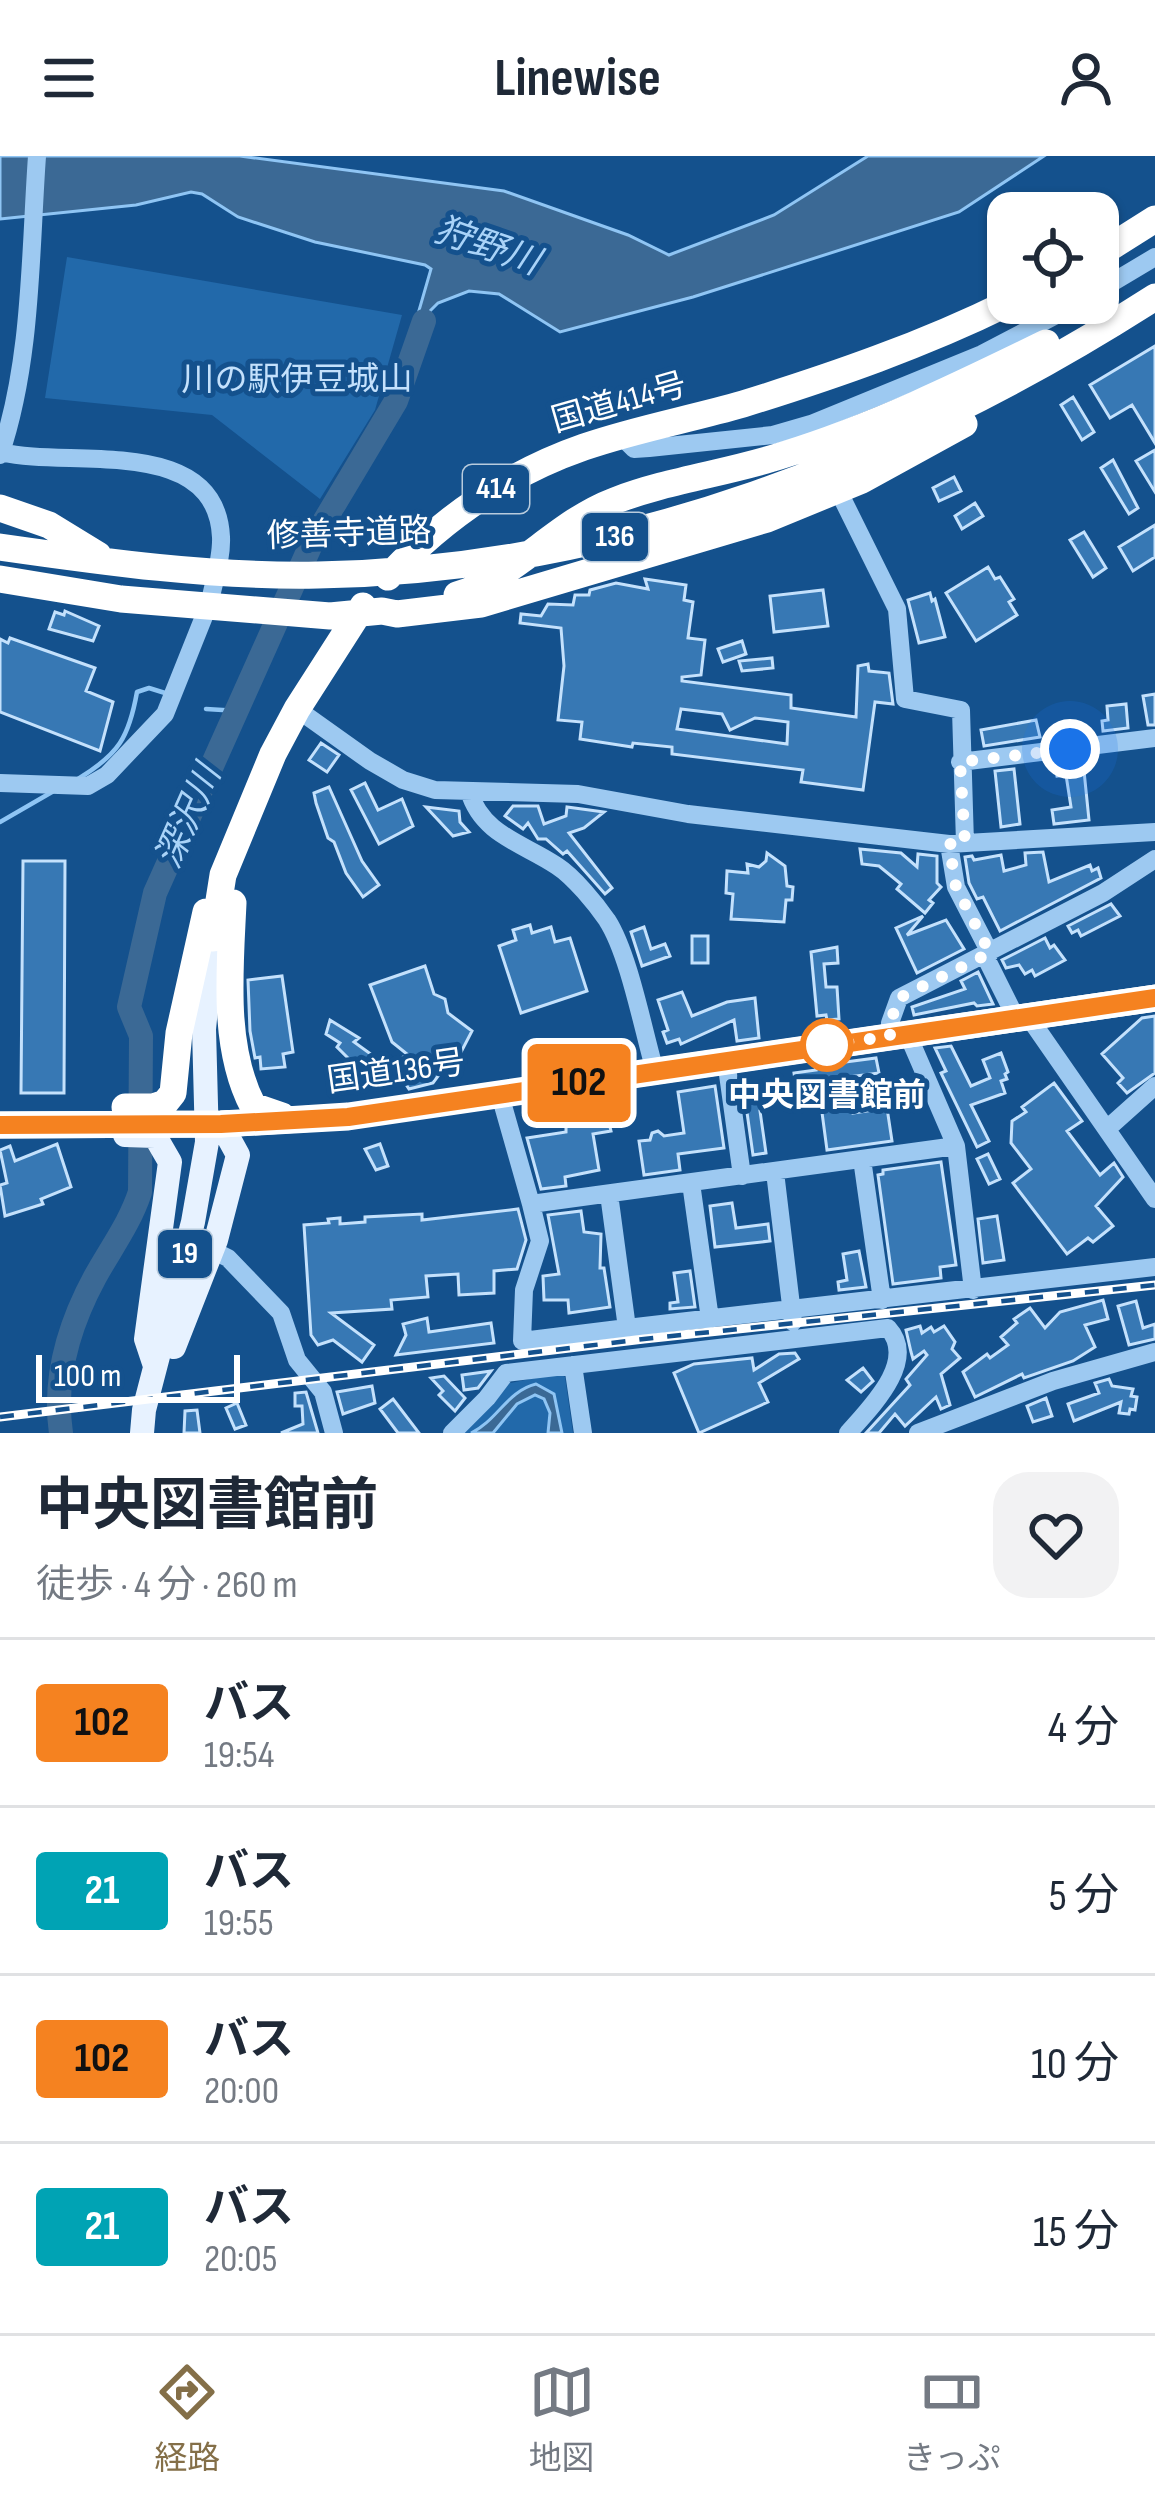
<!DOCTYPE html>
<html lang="ja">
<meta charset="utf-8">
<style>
:root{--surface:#fff;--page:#f2f2f3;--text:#1f2937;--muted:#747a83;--line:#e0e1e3;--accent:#846f48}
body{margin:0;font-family:"Sofia Sans Condensed","Noto Sans JP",sans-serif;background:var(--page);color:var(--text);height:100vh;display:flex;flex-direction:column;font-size:45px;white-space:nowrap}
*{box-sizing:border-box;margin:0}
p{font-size:39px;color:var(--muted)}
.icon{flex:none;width:66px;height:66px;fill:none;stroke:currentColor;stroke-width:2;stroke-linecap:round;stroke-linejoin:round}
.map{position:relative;height:1277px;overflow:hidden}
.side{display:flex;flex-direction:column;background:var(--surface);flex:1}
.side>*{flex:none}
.badge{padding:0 24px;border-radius:9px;font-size:42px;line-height:78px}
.tools{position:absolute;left:987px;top:36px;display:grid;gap:24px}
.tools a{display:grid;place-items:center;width:132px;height:132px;border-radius:24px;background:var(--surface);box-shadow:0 3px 9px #0004;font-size:60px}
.scale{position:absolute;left:36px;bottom:30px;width:204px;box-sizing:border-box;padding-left:12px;border:6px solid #fff;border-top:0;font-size:33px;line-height:42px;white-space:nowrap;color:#fff;-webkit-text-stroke:9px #14518d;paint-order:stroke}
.you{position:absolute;width:60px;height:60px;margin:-30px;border:9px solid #fff;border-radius:50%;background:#1a73e8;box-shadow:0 0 0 18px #1a73e833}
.map>.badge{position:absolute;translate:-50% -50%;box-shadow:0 0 0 6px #fff}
.round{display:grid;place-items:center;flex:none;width:126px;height:126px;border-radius:36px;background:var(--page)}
.overview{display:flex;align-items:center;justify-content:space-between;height:204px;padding:0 36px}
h1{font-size:57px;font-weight:700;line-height:90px}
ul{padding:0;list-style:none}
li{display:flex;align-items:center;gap:36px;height:168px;padding:0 36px;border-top:3px solid var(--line)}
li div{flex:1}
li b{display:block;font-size:45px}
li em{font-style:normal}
li .badge{min-width:132px;font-weight:700;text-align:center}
header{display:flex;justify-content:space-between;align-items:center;height:156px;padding:0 36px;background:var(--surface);font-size:54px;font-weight:700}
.tab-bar{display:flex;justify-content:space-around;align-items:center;height:168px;border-top:3px solid var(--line);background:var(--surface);font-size:33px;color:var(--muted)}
.tab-bar a{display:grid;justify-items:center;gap:6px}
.tab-bar .active{color:var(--accent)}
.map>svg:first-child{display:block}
.green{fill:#2269aa}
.water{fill:#3b6995;stroke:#8fc5f4;stroke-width:3}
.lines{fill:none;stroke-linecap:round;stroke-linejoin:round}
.stream{stroke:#8fc5f4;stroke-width:4.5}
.river{stroke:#3b6995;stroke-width:24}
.building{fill:#3778b4;stroke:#c4e1fc;stroke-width:3;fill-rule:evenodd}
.minor{stroke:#9dc9f1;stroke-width:18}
.major{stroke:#e7f2ff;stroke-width:24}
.highway{stroke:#fff;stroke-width:27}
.rail-casing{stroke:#fff;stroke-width:9}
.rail{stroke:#14518d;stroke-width:4.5;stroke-dasharray:14;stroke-linecap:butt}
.line-casing{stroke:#fff;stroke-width:27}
.line{stroke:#f58220;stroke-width:18}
.walk{stroke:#fff;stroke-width:12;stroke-dasharray:0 21.6}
.stop-dot{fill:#fff;stroke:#f58220;stroke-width:6}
.labels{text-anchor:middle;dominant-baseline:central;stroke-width:10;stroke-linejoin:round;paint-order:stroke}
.shield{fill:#14518d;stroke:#b8cbdd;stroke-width:3}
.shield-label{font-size:30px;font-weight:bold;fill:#fff}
.park-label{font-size:33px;fill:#c4e1fc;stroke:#14518d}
.street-label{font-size:33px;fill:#fff;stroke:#14518d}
.stop-label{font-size:33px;font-weight:bold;fill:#fff;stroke:#14518d}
.water-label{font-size:36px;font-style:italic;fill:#a9d3f8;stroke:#14518d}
</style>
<header><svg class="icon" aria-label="menu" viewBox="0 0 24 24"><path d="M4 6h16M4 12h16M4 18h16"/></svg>Linewise<svg class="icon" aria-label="person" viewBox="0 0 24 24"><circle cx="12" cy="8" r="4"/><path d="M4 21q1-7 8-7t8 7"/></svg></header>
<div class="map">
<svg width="1155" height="1277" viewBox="0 0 1155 1277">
<rect width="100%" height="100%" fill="#14518d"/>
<path class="green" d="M67 101 402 159 375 254 320 343 212 259 45 242Z
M559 1217 565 1221 573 1277H462L505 1228Z"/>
<path class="water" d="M0 0H240L504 35 628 79 669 99 774 59 868 0H1044L959 56 693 141 560 176 499 138 469 135 438 147 430 155 421 195 407 196 431 113 425 109 315 86 238 61 202 38 191 36 136 49 0 63Z
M536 1228 554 1238 562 1277H548L550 1257 544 1243 535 1239 517 1248 493 1277H471C497 1265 507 1235 536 1228Z"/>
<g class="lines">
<path class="stream" d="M206 553 239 555
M78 623C119 598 129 581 137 536L149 532 165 537
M0 666 52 636"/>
<path class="river" d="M61 1277C53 1222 69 1169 95 1121 111 1092 130 1067 140 1036L141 880 129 851 155 737 313 384 396 245 424 165"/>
</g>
<path class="building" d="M1155 190V287L1132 249 1110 262 1090 229Z
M1073 241 1094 276 1082 284 1061 249Z
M1155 294V336L1136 305Z
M1113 304 1138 352 1129 358 1101 312Z
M954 321 961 335 939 345 933 332Z
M975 347 983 360 962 373 955 360Z
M1155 369V401L1133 415 1119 391Z
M1084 376 1106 412 1093 421 1070 384Z
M988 411 995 423 1000 421 1014 443 1009 446 1017 459 976 485 946 437Z
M645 423 686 429 684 444 693 446 688 482 705 484 701 519 682 521V525L791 539V552L856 561 858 510 868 508 869 515 889 517 893 548 875 546 863 634 801 626 803 614 672 598V591L633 587 632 591 580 583 582 566 558 564 564 510 561 472 520 467 521 458 541 460 548 448 573 449 575 439H589L590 434 616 427 648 433ZM681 553 722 558 730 574 755 562 788 566 787 588 677 573Z
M823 434 828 470 774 476 770 440Z
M930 437 932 445 935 443 945 481 919 487 908 444Z
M65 455 99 470 93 485 49 473 55 456 64 459Z
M10 482 95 512 86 535 113 546 100 595 0 556V483L8 487Z
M742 485 746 498 723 506 718 493Z
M772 502 773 512 742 515 739 505Z
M1155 538V569H1148L1143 540Z
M1126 548 1128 572 1103 575 1102 565 1108 564 1107 550Z
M1036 564 1040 581 984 590 981 574Z
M321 587 339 599 327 616 309 604Z
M1083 605 1089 664 1054 668 1052 654 1071 651 1066 619 1057 620 1055 608Z
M1014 613 1020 668 1001 671 995 615Z
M365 627 378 654 402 643 413 670 379 688 351 634Z
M329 631 362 705 379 729 363 741 346 717 334 686 328 682 316 647 314 637Z
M513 650H538L544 668 566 660 567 651 604 656 584 672 569 677 612 732 605 738 567 695 563 698 546 683H538L528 667 523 673 505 660Z
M426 651 459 655 460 666 469 676 453 680Z
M860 693 901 697 917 711 918 698 937 700V727L941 731 929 744 933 747 925 757 897 733 901 728 879 710 862 708Z
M1043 696 1049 726 1090 709 1092 715 1098 712 1101 722 1000 775 983 741 977 743 969 727 965 701 972 700 974 704 1001 699 1004 715 1026 709 1025 697Z
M767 697 785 710 787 730 793 731 792 744H786L784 766 731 763 733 738 726 737 727 715 748 717 747 708 759 711 766 705Z
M23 705H65L64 937H21Z
M1111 748 1120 760 1081 780 1078 774 1072 777 1068 770Z
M923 760 907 779 946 764 964 793 917 817 896 772Z
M530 769 532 777 551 771 555 786 570 782 587 835 521 857 499 790 516 784 513 774Z
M644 771 651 793 665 788 670 800 642 810 631 776Z
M692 780H708V807H692Z
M1045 782 1050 792 1054 789 1065 804 1035 820 1032 814 1025 818 1019 809 1006 812 1002 804Z
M837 791 838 807 824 808 826 831H837L839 863 827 864 826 859 817 860 811 796Z
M425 810 434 838 445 843 448 857 472 875 458 902 449 905 433 927 409 933 403 924 385 926 362 909 359 913 337 891 340 887 326 878 330 864 359 882 354 886 390 912 407 898 392 886 370 829Z
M978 816 993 848 977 850 974 847 914 859 912 851 965 833 961 825Z
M282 820 293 896 283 898 285 911 261 913 260 901 255 902 250 875 248 824Z
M682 836 692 860 727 846 755 842 759 882 737 885 734 864 681 888 679 883 667 887 663 876 668 874 658 844Z
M1155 860V917L1127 937 1118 927 1123 922 1102 898 1142 862Z
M951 890 971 930 990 922 983 904 1001 897 1008 916 1005 918 1007 923 1001 925 1005 937 971 949 989 985 977 991 941 917 946 915 935 892Z
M876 902 879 917 848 921 853 957 887 952 892 985 827 994 821 949 799 952 794 917 816 914 815 910Z
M1054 927 1082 965 1067 975 1100 1019 1114 1007 1123 1021 1096 1050 1113 1070 1093 1086 1088 1082 1067 1098 1013 1027 1031 1013 1011 987 1012 965 1026 956 1022 951Z
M715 930 724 992 678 998 680 1014 644 1019 639 985 650 984 652 977 658 975 664 980 684 977 678 936Z
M764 933 767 954 760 955 766 997 753 999 744 935Z
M598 942 603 944 611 975 593 978 599 1014 565 1021 566 1030 541 1033 527 982 566 976V951L574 950 573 945Z
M57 988 71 1031 41 1043 43 1048 5 1060 0 1029 7 1027 0 994 10 990 15 1005Z
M380 988 388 1010 376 1014 365 993Z
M988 998 1000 1023 989 1028 977 1003Z
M941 1006 956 1109 940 1111 941 1122 893 1128 878 1019 883 1018V1014Z
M732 1047 736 1072 768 1068 770 1085 715 1091 710 1050Z
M518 1053 526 1084 517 1113 494 1115V1137L459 1139 458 1118 426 1120 428 1141 391 1144 392 1153 331 1157 374 1189 362 1206 333 1184 318 1189 311 1179 304 1069 329 1067 328 1063 340 1062V1068L365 1066V1061L422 1058V1064Z
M581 1055 584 1076 601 1078 600 1112H604L610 1151 569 1157 568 1144H544L543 1120 559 1118 548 1059Z
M997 1060 1004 1104 983 1107 978 1063Z
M859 1095 866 1131 839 1134 838 1126 847 1124 843 1098Z
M690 1115 695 1151 670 1153V1147L678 1146 674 1117Z
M1103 1144 1108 1163 1085 1169 1095 1191 1073 1205 1024 1222 1022 1218 975 1241 963 1216 987 1198 990 1202 1008 1189 1001 1181 1017 1167 1014 1163 1030 1152 1045 1172 1060 1156Z
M1136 1145 1143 1172 1155 1168V1183L1129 1189 1118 1150Z
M427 1162 429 1176 491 1167 494 1187 396 1199 406 1179 403 1168Z
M920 1170 922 1177 931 1171 934 1176 944 1170 955 1186 952 1193 960 1202 941 1218 950 1249 941 1253 936 1241 905 1270 895 1258 879 1277H866L910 1229 906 1223 927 1199 924 1195 913 1203 911 1196 906 1174Z
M795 1197 799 1203 759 1227 768 1246 699 1277 674 1217 694 1208 752 1202 754 1214 779 1198Z
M863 1212 873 1225 861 1236 847 1224Z
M491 1215 478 1232 464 1234 462 1219Z
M444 1220 465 1242 455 1255 439 1239 443 1235 431 1222Z
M1109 1223 1112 1230 1133 1233 1131 1240 1137 1241 1135 1254 1130 1253 1129 1258 1119 1257 1121 1246 1074 1265 1068 1248 1099 1237 1095 1227Z
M372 1230 375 1247 343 1258 337 1236Z
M306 1236 318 1277H281L303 1268 302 1250H295V1237Z
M1046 1242 1052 1260 1033 1266 1027 1250Z
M393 1243 419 1277H398L380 1253Z
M237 1247 246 1269 235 1273 226 1252Z
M197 1254 200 1277H184L185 1255Z"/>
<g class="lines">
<path class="minor" d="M1098 135 1155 101
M622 281 634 293 649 292 773 279 811 268 982 198 1079 147
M1 296C67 313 216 277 221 381 222 402 214 425 210 445
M0 299C32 205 30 98 37 0
M835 328 897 453 905 543 961 554 965 687
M297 553 370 605 403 624 435 634 578 638 688 658 949 688 1155 676
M960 606 1155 582
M0 627 88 630 107 619 165 558 207 453
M469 635C482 679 523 687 557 710 574 721 596 748 607 764 629 798 643 874 655 915
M949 688 956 731 990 797
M985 800 1016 862
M1028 860 1155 1043
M908 879 956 990 973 1134
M890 881V867L899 842 1103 737 1155 703
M726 904 742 1020
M500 939 531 1048 956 990
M1108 972 1155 930
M862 1003 882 1144
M775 1016 793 1166
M691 1027 710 1163
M609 1038 627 1172 1155 1111
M531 1048 540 1085 524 1134 522 1185 627 1172
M212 1094 228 1102 281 1157 297 1204 323 1236 334 1277
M573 1209 583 1277
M452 1277 487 1242 506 1217 888 1172C918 1205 871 1251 848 1277
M918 1277 1053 1225 1155 1196"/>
<path class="major" d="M125 979 155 980 170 1006 146 1183 154 1207
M174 1191 216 1084 238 999 221 968
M142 1277 144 1254 193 1066 207 986 204 873 213 782"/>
<path class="highway" d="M1098 99 1155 63
M0 352 49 369 98 399
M0 391C105 406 212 421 318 419 619 414 904 302 1155 141
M388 421C442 363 509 317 584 291 636 273 691 263 743 248 833 220 923 189 1008 147
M0 423 121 443 330 460 382 455 397 458 481 448 767 363 862 324 964 268
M457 439C516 421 556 367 614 345 668 324 728 317 783 299 874 271 960 229 1046 187
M233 747C230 813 222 891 253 950L282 960
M213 782 223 719 273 598 297 553 363 450
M125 951H153L165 947 173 937 179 877 206 756
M0 969 221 968 348 960 1155 842"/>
<g class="rail-casing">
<path id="rail" d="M0 1261 644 1183 1155 1129"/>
</g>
<use href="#rail" class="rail"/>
</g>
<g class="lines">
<g class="line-casing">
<path id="line" d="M0 969 221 968 348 961 1155 842"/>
</g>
<use href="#line" class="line"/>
<path class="walk" d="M827 889 890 880V867L899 842 990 797 956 731 949 688 965 687 960 606 1070 593"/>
</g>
<circle class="stop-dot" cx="827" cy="889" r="24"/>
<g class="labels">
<g class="shield">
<rect x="463" y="309" width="66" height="48" rx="9"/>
<rect x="582" y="357" width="66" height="48" rx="9"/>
<rect x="158" y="1074" width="54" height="48" rx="9"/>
</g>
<g class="shield-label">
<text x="496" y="333">414</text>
<text x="615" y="381">136</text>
<text x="185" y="1098">19</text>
</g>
<g class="park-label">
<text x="297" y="224">川の駅伊豆城山</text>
</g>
<g class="street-label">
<text transform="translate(619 247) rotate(-16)">国道414号</text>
<text transform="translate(349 378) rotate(-2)">修善寺道路</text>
<text transform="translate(396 916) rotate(-8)">国道136号</text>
</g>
<g class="stop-label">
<text x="827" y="940">中央図書館前</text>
</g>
<g class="water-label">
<text transform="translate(487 91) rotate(19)">狩野川</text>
<text transform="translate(189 661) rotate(-66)">深沢川</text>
</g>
</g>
</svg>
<div class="tools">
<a><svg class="icon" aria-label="locate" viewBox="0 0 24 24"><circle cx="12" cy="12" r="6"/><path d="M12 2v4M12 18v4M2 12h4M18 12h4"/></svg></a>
</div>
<div class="scale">100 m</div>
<div class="you" style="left:1070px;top:593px"></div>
<b class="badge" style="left:579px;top:927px;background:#f58220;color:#111">102</b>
</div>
<section class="side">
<div class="overview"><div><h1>中央図書館前</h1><p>徒歩 · 4 分 · 260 m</p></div><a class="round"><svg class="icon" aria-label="heart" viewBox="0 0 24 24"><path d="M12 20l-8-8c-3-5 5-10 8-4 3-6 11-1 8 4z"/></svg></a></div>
<ul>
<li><span class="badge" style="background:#f58220;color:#111">102</span><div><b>バス</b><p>19:54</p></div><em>4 分</em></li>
<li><span class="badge" style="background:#00a3b4;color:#fff">21</span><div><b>バス</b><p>19:55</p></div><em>5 分</em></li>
<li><span class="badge" style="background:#f58220;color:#111">102</span><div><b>バス</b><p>20:00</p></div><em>10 分</em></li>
<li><span class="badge" style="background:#00a3b4;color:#fff">21</span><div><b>バス</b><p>20:05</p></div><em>15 分</em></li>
</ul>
</section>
<nav class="tab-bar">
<a class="active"><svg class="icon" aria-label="directions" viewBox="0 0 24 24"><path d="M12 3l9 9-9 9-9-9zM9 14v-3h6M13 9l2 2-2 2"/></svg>経路</a>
<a><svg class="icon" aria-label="map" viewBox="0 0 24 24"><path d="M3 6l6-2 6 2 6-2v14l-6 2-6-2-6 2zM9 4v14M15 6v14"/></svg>地図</a>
<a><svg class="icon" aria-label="tickets" viewBox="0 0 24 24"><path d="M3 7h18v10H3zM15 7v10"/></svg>きっぷ</a>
</nav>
